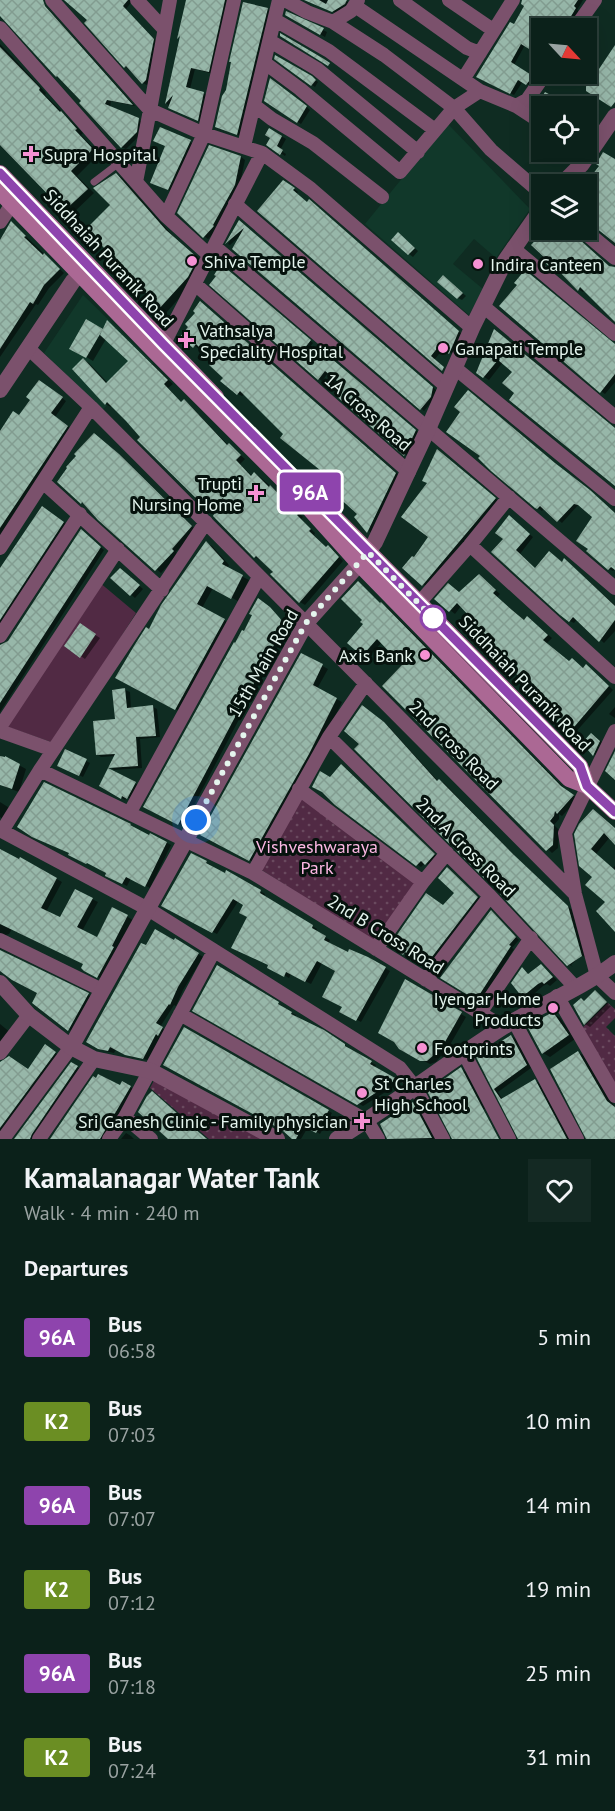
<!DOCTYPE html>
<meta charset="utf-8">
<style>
:root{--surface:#0b211a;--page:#142923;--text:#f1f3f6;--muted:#9aa3a2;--line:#2b3e39}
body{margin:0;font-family:"PT Sans",sans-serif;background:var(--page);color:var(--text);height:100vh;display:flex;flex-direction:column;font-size:22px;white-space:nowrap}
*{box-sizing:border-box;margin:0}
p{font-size:20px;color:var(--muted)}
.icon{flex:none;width:33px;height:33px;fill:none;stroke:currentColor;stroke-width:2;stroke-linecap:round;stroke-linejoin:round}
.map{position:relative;height:1139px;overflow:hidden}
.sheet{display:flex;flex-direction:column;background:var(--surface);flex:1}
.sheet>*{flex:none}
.badge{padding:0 12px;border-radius:4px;font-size:21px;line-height:39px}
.needle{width:39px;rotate:116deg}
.fabs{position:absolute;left:531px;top:18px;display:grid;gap:12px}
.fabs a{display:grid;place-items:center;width:66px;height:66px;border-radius:0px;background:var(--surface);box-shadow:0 6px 24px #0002,0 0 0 2px var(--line);font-size:30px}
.you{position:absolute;width:30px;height:30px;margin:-15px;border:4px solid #fff;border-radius:50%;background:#1a73e8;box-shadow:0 0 0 9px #1a73e833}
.map>.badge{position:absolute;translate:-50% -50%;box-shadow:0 0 0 3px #fff}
h2{padding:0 24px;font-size:22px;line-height:54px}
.round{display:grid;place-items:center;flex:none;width:63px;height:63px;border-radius:0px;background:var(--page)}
.overview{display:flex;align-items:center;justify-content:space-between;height:102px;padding:0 24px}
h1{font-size:28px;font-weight:700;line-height:45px}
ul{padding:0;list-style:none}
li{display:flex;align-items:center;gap:18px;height:84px;padding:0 24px}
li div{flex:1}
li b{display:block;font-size:22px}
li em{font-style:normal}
li .badge{min-width:66px;font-weight:700;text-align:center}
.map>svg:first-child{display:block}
.built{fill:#11382a}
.grass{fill:#512a44}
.park{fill:url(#park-dots)}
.shadow{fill:#0007}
.building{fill:url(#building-cross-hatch)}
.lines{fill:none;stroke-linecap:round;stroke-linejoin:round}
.service{stroke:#7b516c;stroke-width:7}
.minor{stroke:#7b516c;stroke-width:14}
.tertiary{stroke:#7b516c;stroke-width:16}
.secondary{stroke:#ab6894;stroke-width:16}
.line-casing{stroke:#fff;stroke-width:14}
.line{stroke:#8e44ad;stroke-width:9}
.walk{stroke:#e5f5ee;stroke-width:6;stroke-dasharray:0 10.8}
.poi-dot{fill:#f591d3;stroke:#06120d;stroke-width:2}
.stop-dot{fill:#fff;stroke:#8e44ad;stroke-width:3}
.labels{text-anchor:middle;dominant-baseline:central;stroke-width:6;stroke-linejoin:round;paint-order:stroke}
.poi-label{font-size:18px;fill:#e5f5ee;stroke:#06120d;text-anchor:start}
.street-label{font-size:18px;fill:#e5f5ee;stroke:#06120d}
.park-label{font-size:18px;fill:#fdb8e4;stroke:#06120d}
</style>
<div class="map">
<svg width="615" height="1139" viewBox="0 0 615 1139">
<defs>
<pattern id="park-dots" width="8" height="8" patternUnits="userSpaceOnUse" patternTransform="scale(1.5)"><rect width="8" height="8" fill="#512a44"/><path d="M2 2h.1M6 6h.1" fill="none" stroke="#6a4a5f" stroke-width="1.8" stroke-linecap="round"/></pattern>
<pattern id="building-cross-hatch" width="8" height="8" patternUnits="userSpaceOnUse" patternTransform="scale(1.5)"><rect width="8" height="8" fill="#97b7a9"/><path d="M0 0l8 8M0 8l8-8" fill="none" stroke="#829c90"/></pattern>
</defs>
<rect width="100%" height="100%" fill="#0f2c22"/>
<path class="built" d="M447 123 530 209 496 258 474 239 453 264 483 289 469 315 365 224Z
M83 295 153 363 102 410 44 353Z"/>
<path class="grass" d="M99 582 136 613 54 743 5 726Z"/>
<path class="park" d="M303 794 418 883 378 944 260 869Z
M608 1003 615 1009V1018L606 1027 615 1036V1086L581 1029Z
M156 1077 265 1139H209L150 1088Z"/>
<path class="shadow" d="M0 0H40L135 106 111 101 110 108 143 122 141 134 126 149 121 147 83 101 57 76 0 13Z
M66 0H133L126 9 158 43 150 82 147 85 143 83 125 66 89 20Z
M188 0H231L213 74 195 69 190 89 208 95 202 122 174 110 166 103Z
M307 0H346L349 3 336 13Z
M525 0H583L577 10 579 11 569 28H542L525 45 514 65 536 79 531 86 523 81 514 95 482 79 526 6Z
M267 9 271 11 241 136 220 129 233 62Z
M286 14 323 30 327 32 325 37Z
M0 44 46 93 45 95 83 133 81 135 99 154 77 176 94 193 72 214 65 210 0 143Z
M276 58 315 80 318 82 315 87 312 85Z
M545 94 568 106H542V111L537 108Z
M299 100 310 110 301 124 266 101Z
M586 116 604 127 593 143 586 139Z
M161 129 196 145 174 192 158 186 166 146Z
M270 130 286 139 280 150 286 154 285 156 268 145 272 138Z
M241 157 245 160 239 188 217 230 208 239 204 236Z
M116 174 122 178 173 236 204 263 195 280 166 313 146 297 149 294 128 272 120 267 112 205Z
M288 184 298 192 296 194 308 203 314 204 463 335 454 355 444 348 434 360 447 372 259 211Z
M240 222 436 390 434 399 424 411 240 236 230 245 228 244Z
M12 223 64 273 49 288 38 305 36 304 0 357V243Z
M545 230H571L581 242 611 268 615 269V318L585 290 583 292 578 289 558 268 557 270 548 264Z
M403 237 418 251 413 257 409 254Z
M225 268 313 343 306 352 320 362 329 356 419 433 408 456 336 394 344 385 329 372 322 381 319 379Z
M448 280 466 296 462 300 458 298Z
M201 303 400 476 373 535 356 517 359 514 332 478 245 394 242 396 238 394 225 378 215 361 201 347 199 349 182 337 190 326Z
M87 321 104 331 112 325 173 384 168 388 182 403 184 401 189 404 228 445 245 459 240 464 252 476 255 474 260 477 275 490 303 517 301 519 315 533 314 535 327 548 333 550 343 561 305 605 300 602 261 559 260 560 255 557 112 405 111 407 105 404 84 360 89 363 108 383 130 361 106 339 93 361 71 348Z
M498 334 524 353 615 430V484L516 393 514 372 503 362 489 380 478 373Z
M615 345V382L605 394 601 391Z
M43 384 66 401 55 417 72 429 0 539V433L19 417Z
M473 395 615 513V569L613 571 609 569 593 516 578 505 562 523 544 508 542 511 538 508 492 470 482 456Z
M100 438 124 459 196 530 176 552 178 555 161 573 82 502Z
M443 454 501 503 429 588 423 584 414 558 430 537 429 483Z
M47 510 68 525 0 628V572Z
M509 517 533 537 520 554 536 569 562 563 565 560 615 605V631L604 643 577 619 574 623 570 621 493 552 505 538Z
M82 531 104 550 0 712V646L9 642Z
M206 543 212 546 229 565 227 569 249 580 238 601 213 588 202 608 231 624 181 712 117 677Z
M124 572 143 589 135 598 112 578Z
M479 576 500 594 497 597 517 614 525 621 528 618 532 621 552 638 546 644 569 662 572 659 584 669H591L613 690 574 734 570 732 563 716 517 670 502 657 499 660 494 657 465 629 474 619 461 606 455 614 436 599 460 593Z
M262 602 274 612 288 627 257 688 254 686 244 704 246 706 183 826 145 806 236 645Z
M382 604 387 607 567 791 578 799 562 816 559 814V819L554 825 559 830 558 848 552 853 398 701 404 665 382 642 368 658 349 643Z
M80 625 100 638 85 659 66 646Z
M302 655 328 669 317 689 342 702 327 733 255 863 202 835Z
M125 690 130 692 131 709 153 707 157 709 160 737 140 739 142 768 114 770 110 767 116 756 101 757 97 754 117 721Z
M615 707V718L609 714Z
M367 709 388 726 438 781 444 783 519 860 572 910 586 958 581 955 571 965 573 967 568 964 493 882 488 880 361 744Z
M596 737 604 744 597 757 584 743Z
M0 758H6L26 769 19 792 0 785Z
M86 761 90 763 83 777 59 765Z
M342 766 438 857 430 866 425 863 421 867 417 864 330 779Z
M108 770 140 786 132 800 127 797 125 800 101 786Z
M0 802 11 809 4 820 0 817Z
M593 811 615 829V842L610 837 596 854 613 868 615 866V930L607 902 595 876 581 865Z
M151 835 171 845 150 888 131 878 127 886 107 875 108 872 70 855 150 837Z
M0 854 20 861 21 859 62 882 46 912 61 919 76 891 98 902 82 931 97 939 113 909 133 920 104 980 92 974 85 964 12 929 9 934 0 937Z
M191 855 211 865 210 867 226 875 227 872 265 894 264 897 317 929 316 932 330 940 328 944 348 954 367 958 390 971 361 1022 341 1011 344 1007 337 971 322 963 311 984 291 974 289 978 269 967 270 965 249 917 245 904 239 900 217 934 163 906Z
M448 869 482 900 430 968 410 954 408 956 392 945 443 906 456 892Z
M491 912 519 940 512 948 514 949 481 1001 442 977Z
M176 940 203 957 183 990 176 1006 174 1005 160 1027 167 1031 148 1060 132 1057 116 1049 114 1053 105 1051 88 1042 146 947Z
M0 950 94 998 74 1033 34 1002 39 993 0 968Z
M541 965 557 980 550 986 547 984 543 986 528 999 513 983 523 969 529 975Z
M217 967 282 1006 281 1008 296 1015 295 1017 349 1048 348 1049 376 1065 374 1068 400 1083 363 1106 194 1010Z
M405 981 466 1017 443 1057 441 1056 436 1062 430 1064 406 1052Z
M599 996 611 1006 590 1027 585 1024 575 1006Z
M553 1013 560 1018 575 1039 550 1057 543 1053Z
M0 1024 11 1033 0 1047Z
M184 1029 332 1113 320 1134 308 1127 301 1139H295Z
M511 1036 516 1039 531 1068 498 1092 503 1100 535 1081 539 1083 570 1139H519L478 1058Z
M45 1046 60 1056 0 1138V1062L28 1071Z
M578 1053 583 1055 615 1107V1139Z
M72 1064 82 1070 36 1139H16Z
M461 1069 466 1072 485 1109 483 1110 493 1127 490 1129Z
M123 1083 135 1090 106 1139H52L120 1087Z
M413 1103 417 1106 435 1139H388Z
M126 1133 131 1136 134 1139H121Z"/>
<path class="building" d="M0 0H43L45 6 133 105 107 100 105 104 139 118 137 132 121 148 79 103 81 101 57 76 56 77 0 16Z
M64 0H128L123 6 154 39 146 80 142 84 126 66 124 68 84 23 87 20Z
M186 0H225L209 72 191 68 186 87 204 92 198 121 168 108 173 95 165 104 180 36 177 39Z
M304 0H319L326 4 328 0H347L345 4 332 12Z
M522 0H578L574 6 576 8 564 28H542V57L521 44 511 62 533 76 526 85 518 80 510 94 476 77 510 22 514 24 524 6 521 4Z
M243 2 268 8 237 135 215 127 222 96 226 90 231 62H229Z
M286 11 324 28 320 35 285 15Z
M280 33 324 59 330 63 328 66 280 36Z
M615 45V102L611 107 586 91V82L594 70 597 72Z
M0 47 40 88 39 90 60 112 61 111 77 129 75 130 93 149 71 171 88 189 64 211 0 145Z
M275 55 312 76 316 80 311 86 274 59Z
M270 78 307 106 297 123 264 101Z
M545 92 571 106H536Z
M586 115 598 122 586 139Z
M160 127 191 140 168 190 150 183 165 146 153 141Z
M269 128 282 136 277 146 283 150 280 155 266 145 270 138 265 135Z
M209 145 241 156 235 185 213 225 214 226 203 238 177 213Z
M603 152 615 159V243L586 220V183L599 166 596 164Z
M116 173 166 230 198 258 188 277 158 310 144 297 147 294 121 267 119 269 103 251 105 249 86 229 110 205 93 188Z
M283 180 295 188 293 190 307 202 309 199 459 331 449 354 439 346 431 356 444 367 442 371 257 211Z
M239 220 433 387 431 397 420 410 232 249 244 228 225 244Z
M11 221 26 236 24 237 43 255 44 253 60 269 44 285 33 304 30 302 0 349V240Z
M545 230H569L609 266 615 267V322L580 287 578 291 554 266 551 268 543 261 546 259 531 245Z
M398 232 415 248 408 255 391 240Z
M221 264 311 340 304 349 319 361 325 353 416 430 404 456 334 394 342 385 325 371 318 380 209 285 216 276 214 275Z
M525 270 615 344V374L600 393 499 306 517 285 514 283Z
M443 275 463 293 457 299 437 282Z
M200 301 396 473 367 533 354 517 357 514 324 484 330 478 280 438 283 434 240 391 237 395 220 381 223 378 209 365 213 361 196 344 193 348 180 337 188 327 185 324 195 313 193 311Z
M86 319 103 329 86 358 69 349Z
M107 320 168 380 164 384 181 402 184 399 227 445 229 443 241 455 236 460 251 476 254 472 269 487 270 485 298 514 297 515 311 529 309 531 326 547 328 545 339 557 299 603 270 574 273 572 256 556 254 558 213 516 224 497 209 511 137 440 140 437 126 421 107 402 105 405 72 369 83 358 106 383 128 361 100 335Z
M494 329 615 428V486L509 400 514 393 502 383 512 372 498 360 483 378 476 373Z
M39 380 63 397 51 413 68 426 0 528V431L13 411 19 415 30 400 26 397Z
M468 390 555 463 590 490 615 513V570L611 567 608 570 586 551 588 549 576 541 592 517 578 505 574 504 557 522 540 506 537 509 535 508 491 471 478 458 480 456 446 432 460 412 454 407Z
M94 433 119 454 192 526 172 549 174 551 155 571 98 520 82 502 81 504 57 482 67 468 66 467 76 456 74 454Z
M437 449 496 498 422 586 402 568 412 556 414 557 428 537 401 517 427 483 422 481Z
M42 506 64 522 0 620V568Z
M509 515 530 534 516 550 535 568 549 551 562 562 564 558 615 606V620L599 642 573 617 569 622 560 615 491 552 503 539 495 533Z
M81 529 101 547 0 703V645L8 641Z
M206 541 224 561 222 564 243 575 231 599 207 586 197 604 225 619 175 710 115 678 134 646 146 627 149 629 161 605Z
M120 568 140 585 130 596 110 578Z
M479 574 496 590 493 593 512 610 524 620 527 616 548 635 543 640 569 661 572 658 583 668 586 664 609 686 569 733 556 722 561 716 527 688 529 685 514 672 515 670 497 655 493 658 463 629 472 619 457 603 449 612 434 599 448 583 459 592Z
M358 581 380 603 381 602 561 786 574 795 557 814 555 811 554 816 550 821 554 825 553 845 546 851 382 686 402 665 377 639 362 656 347 643 363 624 360 622 362 620 341 599Z
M258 598 270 607 285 624 252 687 249 685 241 701 243 702 178 825 143 807 234 642 235 643 242 630 244 631 252 615 249 614Z
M80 623 96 634 80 658 64 646Z
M301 653 323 664 313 685 337 698 309 754 249 861 200 835Z
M125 688 127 708 153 705 156 736 136 737 138 766 108 768 115 754 96 755 93 721 115 719 112 690Z
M362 705 384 722 437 781 439 779 514 855 568 906 582 956 567 966 500 894 502 892 489 879 487 881 354 749 359 744 344 731Z
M591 733 600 741 593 756 582 743Z
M65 749 87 759 79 776 57 766Z
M615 751V780L605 771Z
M0 756 5 757V756L20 764 12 789 0 785Z
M341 764 435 854 425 865 421 861 416 866 335 805 322 792 312 787 320 771 330 777Z
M108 768 136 782 127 799 122 796 121 799 99 786Z
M44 782 131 824 130 825 149 835 150 833 167 842 145 887 126 877 122 884 105 876 106 873 87 863 86 864 68 855 69 853 32 837 17 827Z
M593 809 615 828V845L604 833 591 849 615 870V932L596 911 605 902 585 885 592 877 579 866 574 834 579 824Z
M0 849 19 859 20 857 57 878 41 908 60 917 75 889 93 898 77 927 97 937 112 907 128 915 112 946 114 947 97 978 84 971 81 968 83 964 0 924Z
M191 853 207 861 206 863 225 873 226 870 261 890 260 893 313 925 312 928 326 936 324 940 348 952 349 949 368 957 386 967 356 1021 339 1012 342 1007 322 997 335 971 317 961 305 982 286 972 284 977 267 968 268 965 231 948 247 917 239 913 243 905 233 899 212 933 161 906Z
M447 867 478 897 425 966 405 952 403 955 390 945 426 893 443 905 454 893 438 878Z
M491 910 516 937 509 945 511 946 476 1000 440 978Z
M155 929 174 940 175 938 199 953 178 987 170 1005 169 1004 156 1023 163 1027 158 1036 156 1034 143 1059 125 1055 110 1047 108 1051 98 1049 86 1042 141 943 146 945Z
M0 950 89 993 68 1031 32 1003 37 993 12 980 0 971Z
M541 964 553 977 544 984 542 982 538 984 522 997 511 983 522 967 528 974Z
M217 965 279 1002 278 1004 292 1012 291 1014 324 1030 345 1044V1046L372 1061 370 1064 397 1079 357 1105 192 1011Z
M405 979 462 1012 437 1056 435 1054 427 1061H420L399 1049 394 1042 378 1033Z
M595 990 607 1002 584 1025 573 1005 581 998 584 1001Z
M553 1012 569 1035 542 1054 527 1026Z
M184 1027 329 1110 316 1133 303 1126 296 1139H292L282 1130 163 1065Z
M511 1035 527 1065 494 1089 501 1099 535 1079 567 1139H518L476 1057Z
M45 1044 56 1052 0 1128V1062L9 1056 28 1069Z
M578 1051 607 1101 615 1107V1139H586L550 1069Z
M71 1062 78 1066 32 1134 30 1139H14Z
M461 1067 499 1139H452L427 1091Z
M98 1074 120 1085 122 1081 131 1086 100 1139H50L93 1076 96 1078Z
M152 1091 188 1123 207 1139H168L138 1112 147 1096Z
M413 1102 432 1138 387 1139 380 1124Z"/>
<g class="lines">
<path class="service" d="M94 182 119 163"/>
<path class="minor" d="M52 0 150 110
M137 0 164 29
M285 0 307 12 333 22 351 11 358 0
M400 0 467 48 480 53
M449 0 493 30
M355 6 480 91 516 106 542 123
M275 20 329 51 435 130
M333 22 384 55 454 108 491 150 542 194
M0 28 166 216 209 255
M575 28 595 0
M270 41 317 69 418 152
M265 63 300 89 400 172 454 108 480 91
M464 78 513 0
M255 106 272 119 313 143 382 197
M516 106 527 100 545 74
M150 110 170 0
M244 146 279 0
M136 182 150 110 204 134 262 153 311 189 472 328
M235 204 447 387
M166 216 204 134 234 0
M0 222 12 204
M214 246 615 588
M513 248 615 334
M195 284 409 472
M483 306 615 417
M160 351 262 153
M455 368 615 499
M91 407 575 894
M44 483 162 590
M470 545 509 497
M0 548 91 407 28 348
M419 603 470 545 615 677
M0 636 80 514
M0 727 118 549
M0 731 53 750
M615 731 565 833 575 894 597 976 615 993
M329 737 490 896 575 987
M40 770 253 873 503 1027
M299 789 423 882
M130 812 259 577
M0 830 148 909 400 1068 415 1087 443 1139
M2 831 40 770 206 522
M253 873 329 737 366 683
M0 940 102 990
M376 949 423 882 447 853
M426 980 490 896
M557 996 615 1096
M480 1013 531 938
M180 1014 367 1121 378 1139
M514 1021 577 1139
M0 1053 29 1015
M464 1053 509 1139
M125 1117 151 1139
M3 1139 71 1047
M39 1139 94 1059
M109 1139 125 1117 214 951"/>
<path class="tertiary" d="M562 184 582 164 615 116
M583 230 615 257
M0 390 73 281 89 267
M0 983 29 1015 71 1047 94 1059 151 1071 277 1139
M71 1047 306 623 359 564 375 542 428 429 472 328 505 261 542 208
M337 1139C393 1105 445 1064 500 1029 537 1006 581 989 615 963"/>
<path class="secondary" d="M0 173 216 397
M0 192 157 354 289 486 359 564 569 779 587 786 615 812
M301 483 580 766 587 786"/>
</g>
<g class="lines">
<g class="line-casing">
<path id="line" d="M0 173 164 345 580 766 587 786 615 812"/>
</g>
<use href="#line" class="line"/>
<path class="walk" d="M196 820 306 623 368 552 433 618"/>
</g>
<g class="poi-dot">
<path d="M28 145h6v6h6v6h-6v6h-6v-6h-6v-6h6z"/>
<circle cx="192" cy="261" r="6"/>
<circle cx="478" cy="264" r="6"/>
<path d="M183 331h6v6h6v6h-6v6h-6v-6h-6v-6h6z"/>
<circle cx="443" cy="348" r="6"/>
<path d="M253 484h6v6h6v6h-6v6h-6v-6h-6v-6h6z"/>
<circle cx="425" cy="655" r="6"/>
<circle cx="553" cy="1008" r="6"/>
<circle cx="422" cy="1048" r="6"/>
<circle cx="362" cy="1093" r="6"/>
<path d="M359 1112h6v6h6v6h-6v6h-6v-6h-6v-6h6z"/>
</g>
<circle class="stop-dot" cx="433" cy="618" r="12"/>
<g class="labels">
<g class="poi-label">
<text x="44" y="154">Supra Hospital</text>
<text x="204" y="261">Shiva Temple</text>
<text x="490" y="264">Indira Canteen</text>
<text x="200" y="330">Vathsalya<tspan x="200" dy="21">Speciality Hospital</tspan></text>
<text x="455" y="348">Ganapati Temple</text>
<text x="242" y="483" text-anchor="end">Trupti<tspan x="242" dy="21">Nursing Home</tspan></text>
<text x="413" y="655" text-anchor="end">Axis Bank</text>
<text x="541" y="998" text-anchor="end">Iyengar Home<tspan x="541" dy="21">Products</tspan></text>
<text x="434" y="1048">Footprints</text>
<text x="374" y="1083">St Charles<tspan x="374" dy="21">High School</tspan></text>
<text x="348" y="1121" text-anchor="end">Sri Ganesh Clinic - Family physician</text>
</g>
<g class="street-label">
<text transform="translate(109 258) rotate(47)">Siddhaiah Puranik Road</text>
<text transform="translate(368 412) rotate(41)">1A Cross Road</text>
<text transform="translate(263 663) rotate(-60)">15th Main Road</text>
<text transform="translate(525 683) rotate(46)">Siddhaiah Puranik Road</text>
<text transform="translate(454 745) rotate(45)">2nd Cross Road</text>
<text transform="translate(466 847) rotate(45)">2nd A Cross Road</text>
<text transform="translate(386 934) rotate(32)">2nd B Cross Road</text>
</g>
<g class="park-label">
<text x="317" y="846">Vishveshwaraya<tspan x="317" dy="21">Park</tspan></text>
</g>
</g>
</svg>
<div class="fabs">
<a><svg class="needle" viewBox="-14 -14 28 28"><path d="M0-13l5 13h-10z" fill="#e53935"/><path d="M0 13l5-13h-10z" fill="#9aa3a2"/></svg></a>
<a><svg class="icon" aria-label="locate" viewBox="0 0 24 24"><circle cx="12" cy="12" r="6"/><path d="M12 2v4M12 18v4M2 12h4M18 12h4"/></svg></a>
<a><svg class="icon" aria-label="layers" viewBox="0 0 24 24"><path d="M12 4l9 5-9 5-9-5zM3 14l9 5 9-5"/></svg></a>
</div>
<div class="you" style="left:196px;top:820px"></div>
<b class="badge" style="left:310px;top:492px;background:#8e44ad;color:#fff">96A</b>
</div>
<section class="sheet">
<div class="overview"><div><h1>Kamalanagar Water Tank</h1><p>Walk · 4 min · 240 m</p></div><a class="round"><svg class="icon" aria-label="heart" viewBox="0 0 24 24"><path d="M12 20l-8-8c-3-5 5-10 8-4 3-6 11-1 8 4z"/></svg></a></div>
<h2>Departures</h2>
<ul>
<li><span class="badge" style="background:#8e44ad;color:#fff">96A</span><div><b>Bus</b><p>06:58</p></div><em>5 min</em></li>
<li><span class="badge" style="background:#6b8e23;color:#fff">K2</span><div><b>Bus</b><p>07:03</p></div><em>10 min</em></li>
<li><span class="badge" style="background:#8e44ad;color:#fff">96A</span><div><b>Bus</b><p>07:07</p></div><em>14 min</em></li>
<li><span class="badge" style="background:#6b8e23;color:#fff">K2</span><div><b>Bus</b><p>07:12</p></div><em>19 min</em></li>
<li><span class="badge" style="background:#8e44ad;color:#fff">96A</span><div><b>Bus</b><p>07:18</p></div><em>25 min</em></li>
<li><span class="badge" style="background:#6b8e23;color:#fff">K2</span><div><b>Bus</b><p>07:24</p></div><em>31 min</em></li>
</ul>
</section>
